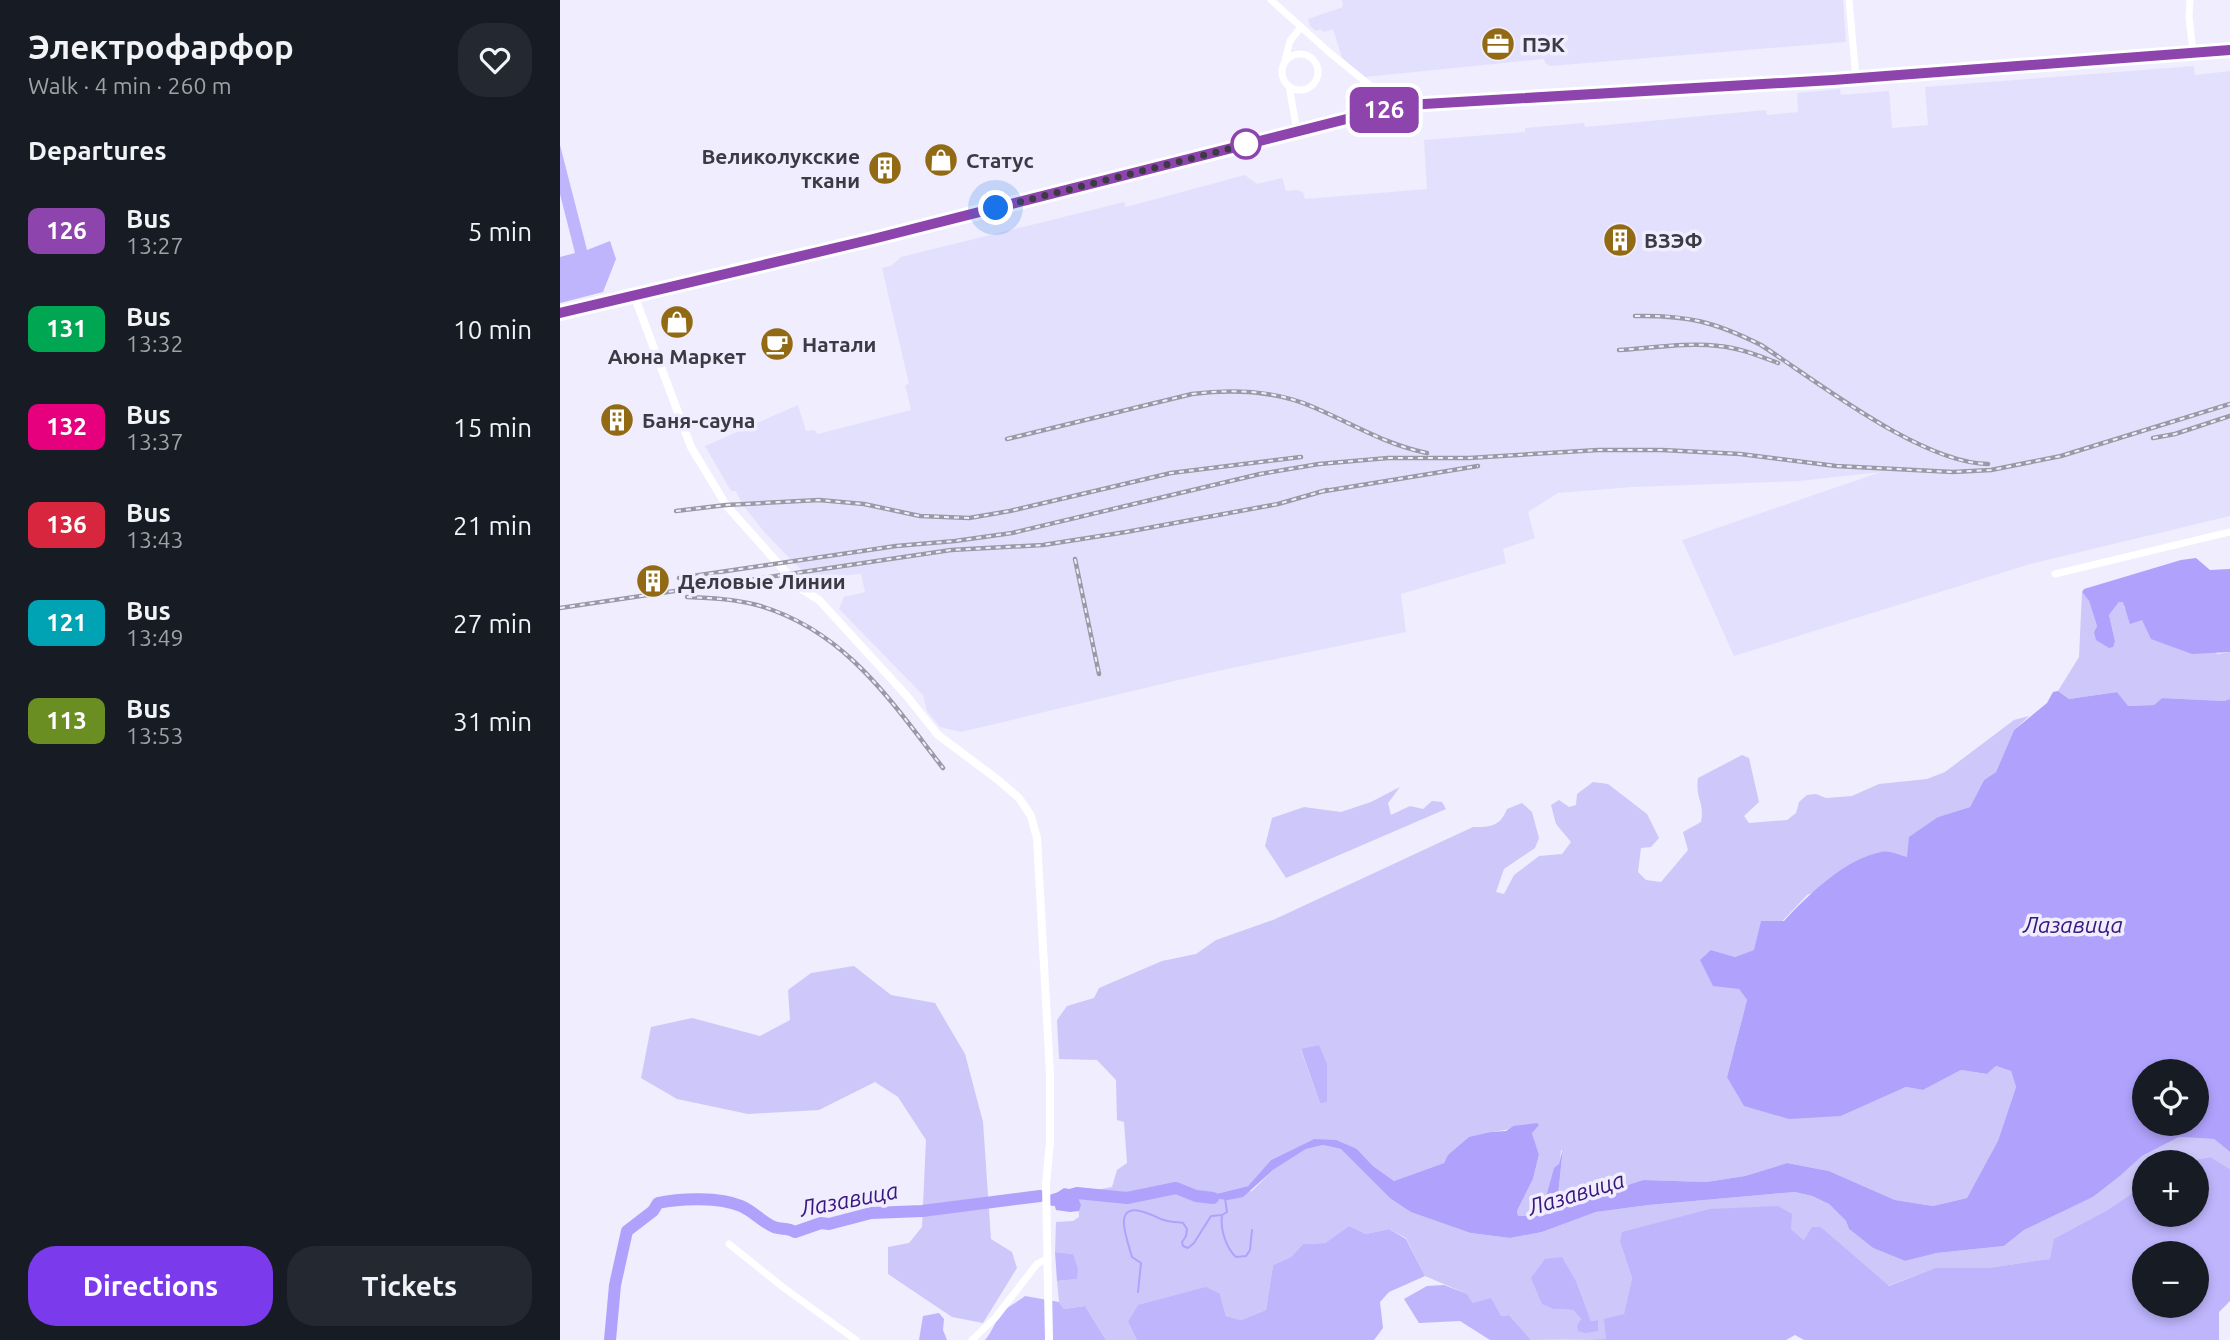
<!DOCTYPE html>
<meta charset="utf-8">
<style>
:root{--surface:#171b24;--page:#242831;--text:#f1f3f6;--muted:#9ea1a6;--accent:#7c3aed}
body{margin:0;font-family:Ubuntu,sans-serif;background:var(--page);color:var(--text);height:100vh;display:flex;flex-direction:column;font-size:26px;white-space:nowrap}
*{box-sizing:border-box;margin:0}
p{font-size:23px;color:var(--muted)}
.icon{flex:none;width:38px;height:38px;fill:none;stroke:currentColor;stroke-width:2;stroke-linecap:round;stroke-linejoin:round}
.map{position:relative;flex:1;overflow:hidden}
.sheet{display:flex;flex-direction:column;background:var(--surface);width:560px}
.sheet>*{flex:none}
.badge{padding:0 14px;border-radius:10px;font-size:24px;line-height:46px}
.fabs{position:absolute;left:1572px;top:1059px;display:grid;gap:14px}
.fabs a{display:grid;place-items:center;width:77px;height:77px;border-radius:50%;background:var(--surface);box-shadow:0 4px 10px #0003;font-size:35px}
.you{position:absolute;width:35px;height:35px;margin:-18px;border:5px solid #fff;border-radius:50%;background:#1a73e8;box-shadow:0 0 0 10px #1a73e833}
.map>.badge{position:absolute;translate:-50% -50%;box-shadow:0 0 0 4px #fff}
h2{padding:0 28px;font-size:26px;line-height:63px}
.round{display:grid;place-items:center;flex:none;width:74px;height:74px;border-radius:28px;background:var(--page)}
.summary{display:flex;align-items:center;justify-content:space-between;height:119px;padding:0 28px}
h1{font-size:33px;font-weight:700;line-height:52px}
.cta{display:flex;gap:14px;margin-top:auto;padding:14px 28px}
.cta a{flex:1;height:80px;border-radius:28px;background:var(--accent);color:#fff;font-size:28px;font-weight:700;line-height:80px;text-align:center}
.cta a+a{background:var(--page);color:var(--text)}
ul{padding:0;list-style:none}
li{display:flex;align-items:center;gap:21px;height:98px;padding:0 28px}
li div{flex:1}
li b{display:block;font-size:26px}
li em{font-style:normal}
li .badge{min-width:77px;font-weight:700;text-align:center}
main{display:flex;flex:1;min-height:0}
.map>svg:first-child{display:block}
.built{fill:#e3e0fd}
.green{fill:#cdc8f9;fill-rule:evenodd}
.forest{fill:#beb5fd;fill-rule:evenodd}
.water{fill:#b0a2fc;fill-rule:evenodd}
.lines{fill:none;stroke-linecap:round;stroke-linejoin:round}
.stream{stroke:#b0a2fc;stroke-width:2}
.river{stroke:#b0a2fc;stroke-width:12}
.minor{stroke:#fff;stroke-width:7}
.tertiary{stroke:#fff;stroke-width:8}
.primary{stroke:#fff;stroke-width:10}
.rail-casing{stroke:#9a99a6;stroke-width:4.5}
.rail{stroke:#efedfe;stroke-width:2;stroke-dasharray:5;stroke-linecap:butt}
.line-casing{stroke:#fff;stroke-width:16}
.line{stroke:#8e44ad;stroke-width:10}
.walk{stroke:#3c3b44;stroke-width:7;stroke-dasharray:0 12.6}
.stop-dot{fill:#fff;stroke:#8e44ad;stroke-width:3.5}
.labels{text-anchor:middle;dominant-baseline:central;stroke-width:7;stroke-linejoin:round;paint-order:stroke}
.poi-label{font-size:21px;font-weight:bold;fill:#3c3b44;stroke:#efedfe;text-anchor:start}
.water-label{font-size:23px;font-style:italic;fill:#39177e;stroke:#efedfe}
</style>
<main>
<section class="sheet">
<div class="summary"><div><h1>Электрофарфор</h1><p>Walk · 4 min · 260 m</p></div><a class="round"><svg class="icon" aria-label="heart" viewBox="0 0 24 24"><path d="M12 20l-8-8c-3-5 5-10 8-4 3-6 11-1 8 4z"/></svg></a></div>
<h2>Departures</h2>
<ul>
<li><span class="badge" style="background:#8e44ad;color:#fff">126</span><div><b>Bus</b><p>13:27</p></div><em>5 min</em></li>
<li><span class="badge" style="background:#00a651;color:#fff">131</span><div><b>Bus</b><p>13:32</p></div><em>10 min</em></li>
<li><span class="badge" style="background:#e6007e;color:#fff">132</span><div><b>Bus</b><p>13:37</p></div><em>15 min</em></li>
<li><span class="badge" style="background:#d7263d;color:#fff">136</span><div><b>Bus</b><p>13:43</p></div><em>21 min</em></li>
<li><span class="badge" style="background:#00a3b4;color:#fff">121</span><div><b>Bus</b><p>13:49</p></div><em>27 min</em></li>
<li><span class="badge" style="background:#6b8e23;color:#fff">113</span><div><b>Bus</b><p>13:53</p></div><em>31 min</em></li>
</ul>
<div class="cta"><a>Directions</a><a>Tickets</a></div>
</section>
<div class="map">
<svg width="1670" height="1340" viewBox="0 0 1670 1340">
<rect width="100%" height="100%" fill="#efedfe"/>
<path class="built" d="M782 0H1283L1286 42 990 66 985 63 984 59 805 77 782 58 773 29 764 32 760 29 756 31 750 26 748 19 783 7Z
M1634 66 1635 75 1670 71V516L1470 564 1174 656 1122 540 1321 472 1239 481 1073 487 998 493 968 512 975 538 943 549 946 563 841 594 846 632 648 673 401 732 380 727 367 711 363 695 279 609 284 597 305 592 301 574 250 579 206 534 182 504 176 491H171L145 446 238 405 246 431 254 430 258 434 351 410 345 385 349 384 322 268 331 266 341 257 564 202 566 207 685 175 697 184 722 178 726 191 738 190 743 192 745 199 867 189 864 140 965 132V128L1024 123 1025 127 1206 110 1207 115 1238 112 1237 93 1280 89 1281 95 1329 91 1332 128 1368 125 1365 87Z"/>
<path class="green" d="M1522 592 1529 601 1537 626 1534 632 1555 641 1549 615 1559 602H1564V608L1582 620 1658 654 1670 652V699L1664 701 1602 698 1594 705 1567 706 1557 692 1509 699 1498 691 1519 657Z
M1469 716 1454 730 1436 772 1424 780 1410 807 1378 817 1347 857 1247 895 1195 950 1175 957 1151 950 1187 1000 1167 1077 1281 1116 1346 1087 1363 1090 1401 1070 1427 1074 1436 1066 1451 1071 1456 1087 1438 1142 1407 1198 1373 1206 1335 1200 1269 1171 1227 1163 1185 1176 1146 1182 1083 1180 1000 1207 997 1205 1003 1149 1001 1151 993 1213 980 1216H958L957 1211 973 1179 979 1156 972 1133 953 1126C945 1132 941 1130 932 1132 919 1135 889 1152 884 1163L834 1181 813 1166 797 1149 754 1139 711 1160 688 1186 656 1194 639 1191 636 1196 692 1191 713 1170 746 1149 763 1145 781 1149 911 1233 950 1238 982 1232 1036 1212 1089 1205 1235 1192 1252 1196 1269 1204 1286 1221 1289 1229 1313 1248 1345 1261 1377 1253 1444 1246 1464 1230 1533 1197 1560 1176 1582 1156 1619 1137 1654 1139 1670 1152V1169L1649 1157 1622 1162H1584V1185L1546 1211 1491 1259 1428 1268H1375L1328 1286 1261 1227 1244 1240 1231 1229 1060 1242 1072 1278 1064 1315 1047 1339 971 1340 949 1315 941 1316 913 1303 907 1294 865 1276 846 1238 829 1229 806 1234 789 1226 765 1243 743 1244 731 1257 713 1265 706 1310 681 1320 666 1316 660 1294 568 1322 577 1340H546L525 1306 504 1309 499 1302 497 1281 516 1279 513 1254 495 1252 496 1222 513 1221 519 1217C518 1206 523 1199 513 1190H536L552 1187 557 1170 567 1163 564 1122 557 1120 556 1080 537 1060 499 1059 497 1020 507 1006 534 998 539 988 602 961 636 954 656 940 713 920 913 827C930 827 940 827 947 809L962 803 972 812 979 838 975 848 944 869 936 892 944 894 954 875 979 856 1002 854 1011 842 996 824 991 805 999 800 1009 807 1016 805 1017 794 1033 782 1048 784 1087 814 1099 838 1091 847 1081 848 1078 872 1086 880 1101 882 1128 850 1123 832 1141 822C1145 802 1135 799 1138 778L1182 755 1189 758 1199 802 1184 816 1189 823 1227 820 1236 813 1239 802 1247 795 1256 794 1266 798 1292 796 1319 784 1367 779 1385 772 1454 720ZM759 1045 760 1103 741 1050ZM1017 1283 1031 1321 1038 1320 1017 1325 1021 1319 1013 1310 994 1309Z
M840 787 828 803 831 815 850 806 863 809 872 801 882 802 886 809 726 878 705 846 712 818 744 807 781 812 811 802Z
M294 966 331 995 375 1003 405 1054 423 1122 431 1239 452 1252 457 1268 423 1323 392 1317 328 1274V1247L349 1243 362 1227 366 1140 338 1097 315 1082 259 1110 188 1114 117 1099 81 1078 91 1027 132 1018 200 1036 230 1020 228 990 251 973Z"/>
<path class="forest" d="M0 145 27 250 50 241 56 259 43 292 0 303V257L15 253 0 194Z
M759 1045 767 1064V1102L760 1103 741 1049Z
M1650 1157 1670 1169V1301L1659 1312V1340H1244L1235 1335 1226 1340H1002L1046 1339 1044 1319 1064 1314 1072 1278 1060 1242 1062 1232 1150 1209 1218 1206 1232 1214 1231 1229 1244 1240 1252 1227H1261L1329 1286 1375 1268H1428L1490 1259 1494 1239 1546 1211 1584 1185V1214H1636V1162H1622ZM1584 1253H1636V1306H1584Z
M789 1226 806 1234 829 1229 846 1239 865 1276 829 1292 820 1302 823 1328 814 1340H577L568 1322 578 1305 646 1287 660 1294 666 1316 681 1320 706 1310 713 1265 731 1257 743 1244 765 1243Z
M495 1252 513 1254 518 1269 517 1279 497 1281Z
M1002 1257 1017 1283 1031 1321 1038 1320V1331L1025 1333 1018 1331 1017 1325 1021 1319 1013 1310 994 1309 982 1304 971 1278 985 1259Z
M884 1285 907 1294 913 1303 931 1298 941 1316 949 1315 971 1340H930L900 1321 859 1323 844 1299 867 1286Z
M465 1296 499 1302 504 1309 525 1306 546 1340H425C433 1331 436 1318 445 1310 451 1305 459 1301 465 1296Z
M379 1313 384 1319 383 1330 387 1340H359L363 1316Z"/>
<path class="water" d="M1636 558 1650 570 1670 569V652L1632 654 1591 639 1582 620 1570 624 1563 602H1559L1549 615 1555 641 1553 647 1549 648 1536 640 1534 632 1537 626 1529 601 1522 592 1524 589 1621 560Z
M1498 691 1509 699 1557 692 1568 706 1594 705 1602 698 1664 701 1670 699V1152L1654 1139 1619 1137 1582 1156 1560 1176 1533 1197 1464 1230 1444 1246 1377 1253 1345 1261 1313 1248 1289 1229 1286 1221 1269 1204 1252 1196 1235 1192 1089 1205 1036 1212 982 1232 950 1238 911 1233 851 1212 830 1198 781 1149 763 1145 746 1149 713 1170 683 1197 668 1200 636 1196 639 1191 656 1194 688 1186 711 1160 754 1139 776 1140 797 1149 813 1166 834 1181 884 1163 888 1155 909 1137 931 1132 946 1131 953 1126 977 1123 979 1125 972 1133 979 1155 973 1179 957 1211 958 1216H980L992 1213 983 1208 994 1168 999 1164 1003 1148 997 1205 1000 1207 1083 1180 1146 1182 1185 1176 1227 1163 1269 1171 1335 1200 1373 1206 1407 1198 1438 1141 1456 1087 1451 1071 1436 1066 1427 1074 1401 1070 1363 1090 1346 1087 1281 1116 1229 1119 1184 1106 1167 1077 1187 1000 1179 989 1153 986 1140 960 1151 950 1175 957 1194 950 1201 921H1224C1248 895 1285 859 1321 852 1328 850 1339 855 1347 857L1349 837 1378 817 1410 807 1424 780 1436 772 1454 730 1487 703 1493 692ZM1636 1071V1124H1584V1071Z
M504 1188C516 1190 517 1194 521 1205L519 1211 510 1212 496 1210 493 1200 495 1194Z"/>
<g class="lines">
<path class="stream" d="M662 1216C660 1229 666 1248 676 1257L686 1256 690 1250 692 1230
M578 1292 581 1263 572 1257C569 1247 565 1235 564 1225 562 1199 590 1214 601 1219 608 1222 616 1222 623 1223L627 1229 626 1236 622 1242 623 1246 628 1248 634 1243 651 1216 662 1215 667 1212 665 1198"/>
<path class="river" d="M493 1200 517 1193 567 1198 616 1188 636 1196 653 1198
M50 1340 55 1285 67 1231 93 1211 98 1203C121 1198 160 1197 181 1206 193 1211 202 1222 214 1227 221 1230 228 1227 235 1232L261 1223 269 1224 311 1213 362 1211 480 1196"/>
<path class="minor" d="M711 0 770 53 823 96 830 108
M1289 0 1296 78
M1630 0 1629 17 1633 52
M722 72a18 18 0 1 1 36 0a18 18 0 1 1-36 0Z
M725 60 730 41 741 27
M729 86 737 131
M1495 574 1670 532
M169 1244 224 1288 296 1340
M412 1340 435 1318 477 1264 488 1258"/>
<path class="tertiary" d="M74 295 131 447 166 505 240 588 259 600 346 695 378 735 437 779 459 798 471 816 477 838 490 1074V1142L486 1184 489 1340"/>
<path class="primary" d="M0 313 289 245 830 108 864 104 1296 78 1670 50"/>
<g class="rail-casing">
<path id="rail" d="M1075 316C1128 315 1155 322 1201 345 1258 382 1361 463 1428 464
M1059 350C1092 348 1127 342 1159 346 1180 348 1199 356 1218 363
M1593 438 1615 434 1670 416
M447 439 632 394C673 389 714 390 753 407 791 423 826 445 867 453
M759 492 918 466
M116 511 166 505 259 500 304 504 360 516 409 518 450 511 611 473 741 457
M515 559 539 674
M119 578 336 546 395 541 452 533 700 474 759 464 828 458H909L1038 450H1102L1180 454 1276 466 1393 472 1431 470 1501 456 1670 404
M127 597C151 598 174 599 197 605 285 630 330 700 383 768
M0 608 391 550 483 545 566 532 718 504 767 490"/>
</g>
<use href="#rail" class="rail"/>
</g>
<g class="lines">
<g class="line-casing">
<path id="line" d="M0 313 313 239 830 108 864 104 1273 80 1670 50"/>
</g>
<use href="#line" class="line"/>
<path class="walk" d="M436 208 696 142 686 144"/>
</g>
<defs>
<g id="office-disc" transform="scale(1.75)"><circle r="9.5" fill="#936a14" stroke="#efedfe"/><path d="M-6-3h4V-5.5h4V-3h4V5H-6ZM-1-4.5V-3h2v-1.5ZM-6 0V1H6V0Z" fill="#fff"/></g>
<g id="shop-disc" transform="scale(1.75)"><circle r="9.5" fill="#936a14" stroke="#efedfe"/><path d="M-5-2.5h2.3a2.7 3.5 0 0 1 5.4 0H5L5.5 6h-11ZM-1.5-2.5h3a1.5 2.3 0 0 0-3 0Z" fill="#fff"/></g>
<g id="building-disc" transform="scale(1.75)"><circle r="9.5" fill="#936a14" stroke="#efedfe"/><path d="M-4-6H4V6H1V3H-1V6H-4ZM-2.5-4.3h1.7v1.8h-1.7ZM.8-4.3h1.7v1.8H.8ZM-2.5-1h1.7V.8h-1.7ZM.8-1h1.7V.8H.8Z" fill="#fff"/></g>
<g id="cafe-disc" transform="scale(1.75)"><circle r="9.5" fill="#936a14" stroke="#efedfe"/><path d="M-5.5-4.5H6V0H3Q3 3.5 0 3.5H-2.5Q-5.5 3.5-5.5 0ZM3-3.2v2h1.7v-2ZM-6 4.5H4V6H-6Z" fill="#fff"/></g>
</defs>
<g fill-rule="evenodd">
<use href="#office-disc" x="938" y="44"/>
<use href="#shop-disc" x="381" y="160"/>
<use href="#building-disc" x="325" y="168"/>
<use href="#building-disc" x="1060" y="240"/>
<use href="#shop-disc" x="117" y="322"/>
<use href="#cafe-disc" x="217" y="344"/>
<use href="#building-disc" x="57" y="420"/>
<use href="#building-disc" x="93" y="581"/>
</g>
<circle class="stop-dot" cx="686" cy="144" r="14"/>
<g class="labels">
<g class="poi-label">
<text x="962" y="44">ПЭК</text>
<text x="300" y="156" text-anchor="end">Великолукские<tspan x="300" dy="24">ткани</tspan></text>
<text x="406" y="160">Статус</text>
<text x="1084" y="240">ВЗЭФ</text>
<text x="242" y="344">Натали</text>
<text x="117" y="356" text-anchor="middle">Аюна Маркет</text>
<text x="82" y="420">Баня-сауна</text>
<text x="118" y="581">Деловые Линии</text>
</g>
<g class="water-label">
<text x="1513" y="924">Лазавица</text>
<text transform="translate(1016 1193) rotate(-17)">Лазавица</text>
<text transform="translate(289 1199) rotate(-11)">Лазавица</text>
</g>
</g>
</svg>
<div class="fabs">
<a><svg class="icon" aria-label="locate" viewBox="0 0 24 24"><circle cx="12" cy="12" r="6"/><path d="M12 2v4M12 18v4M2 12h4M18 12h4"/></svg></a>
<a>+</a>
<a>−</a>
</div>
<div class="you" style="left:436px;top:208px"></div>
<b class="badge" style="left:824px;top:110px;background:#8e44ad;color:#fff">126</b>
</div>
</main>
